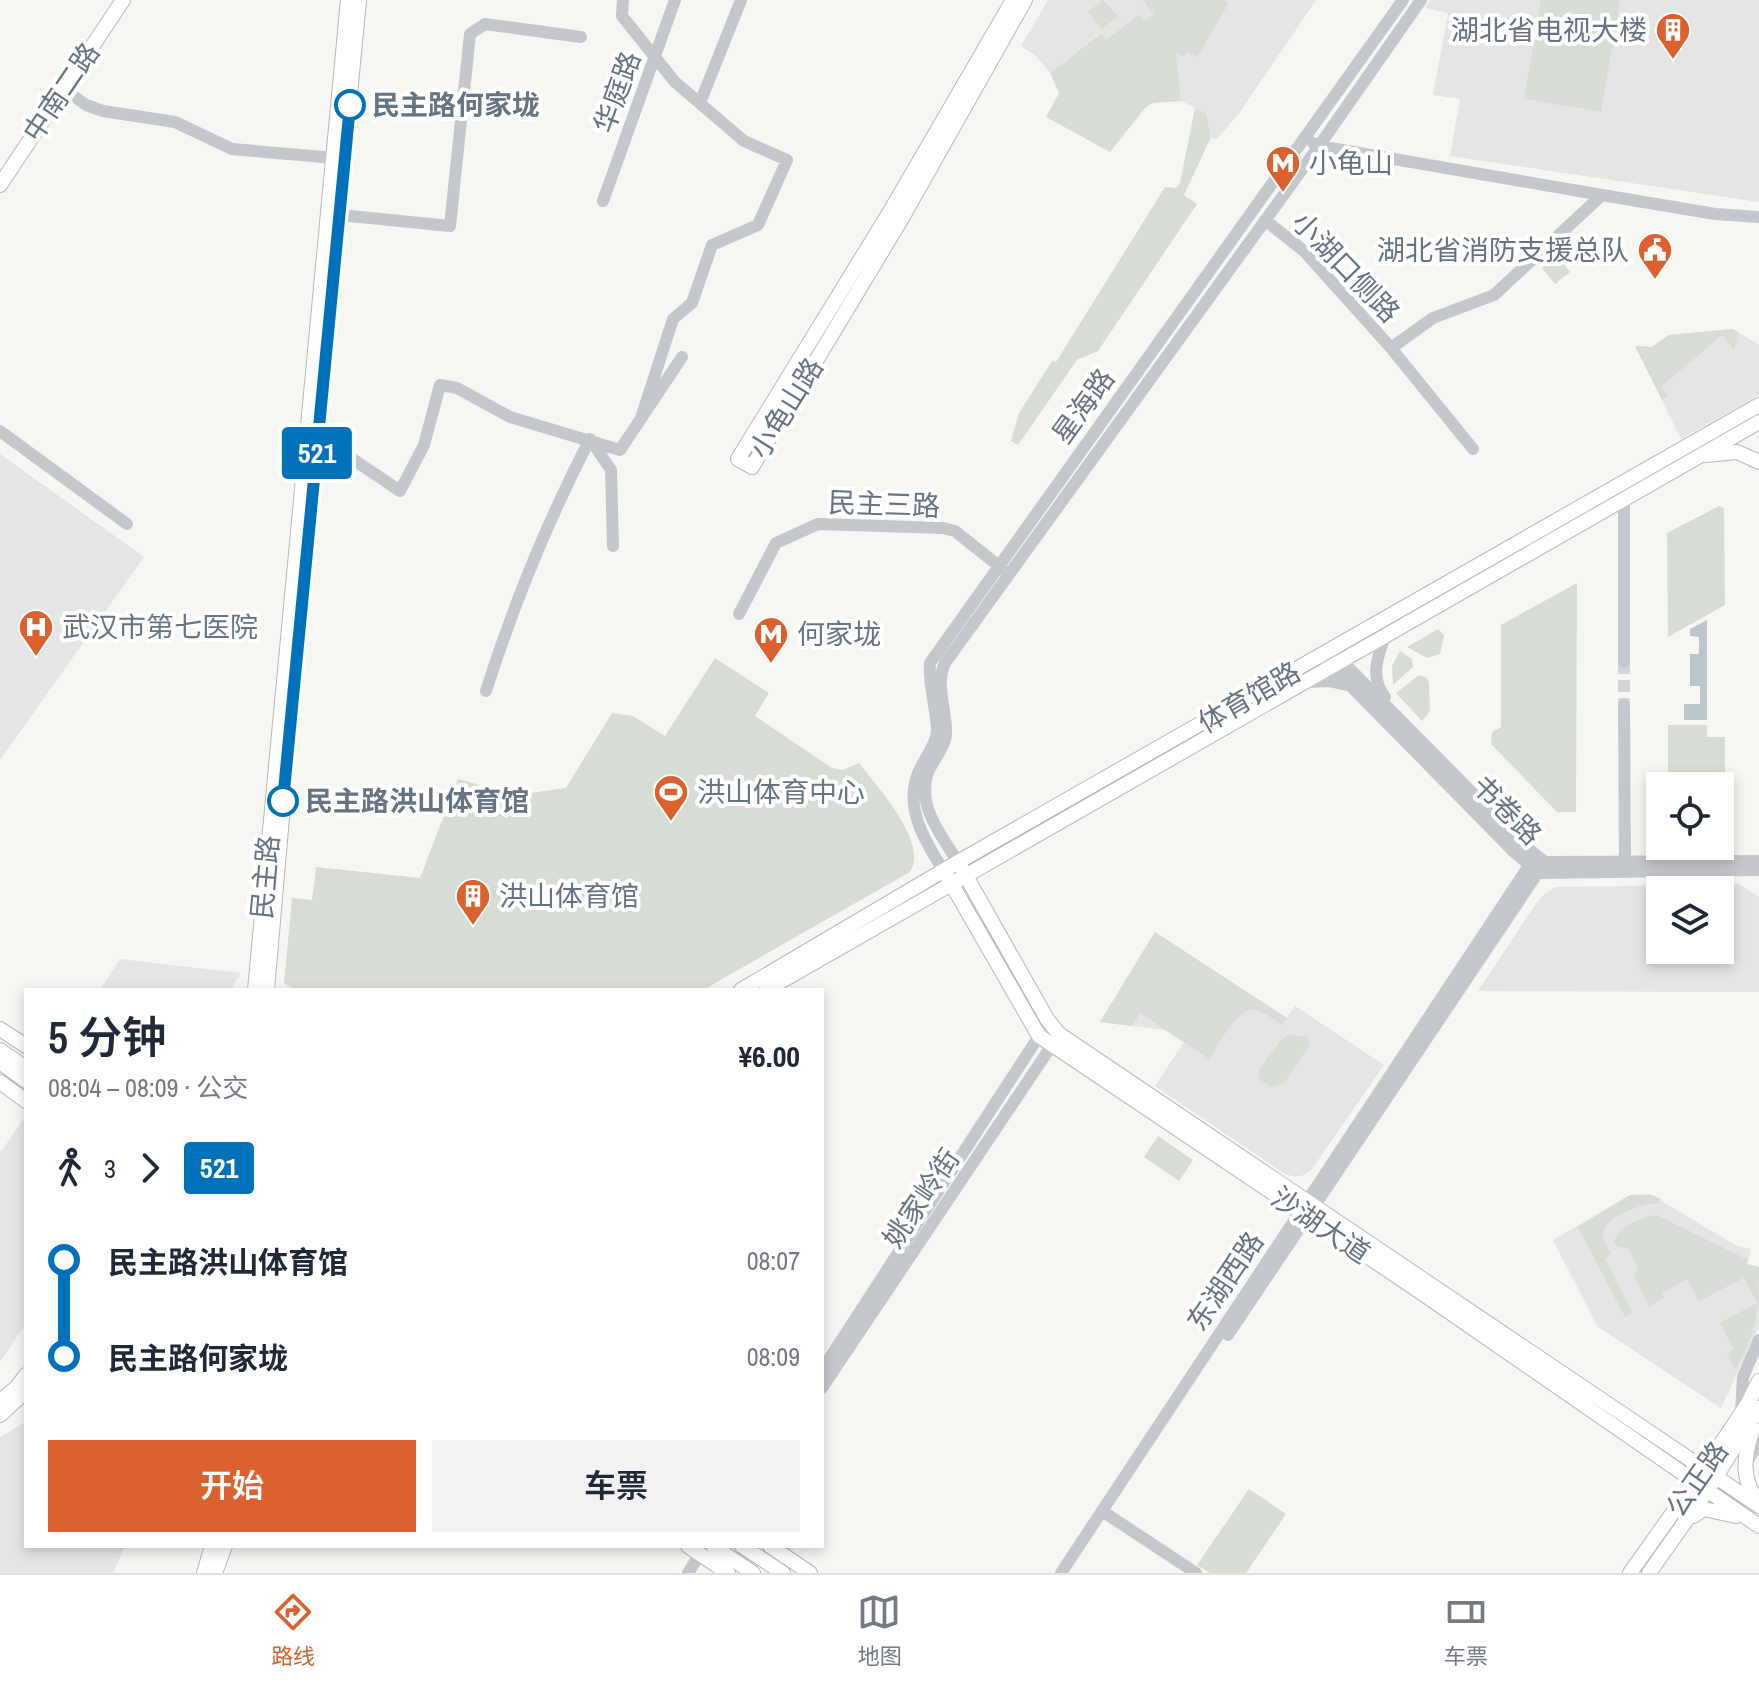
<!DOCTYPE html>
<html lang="zh">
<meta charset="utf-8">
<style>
:root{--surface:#fff;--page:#f2f2f3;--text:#1f2937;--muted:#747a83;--line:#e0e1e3;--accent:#db612e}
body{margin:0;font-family:"Archivo Narrow","Noto Sans SC",sans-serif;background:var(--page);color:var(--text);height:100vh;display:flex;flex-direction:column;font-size:30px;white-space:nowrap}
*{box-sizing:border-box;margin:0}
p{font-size:26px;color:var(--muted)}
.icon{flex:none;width:44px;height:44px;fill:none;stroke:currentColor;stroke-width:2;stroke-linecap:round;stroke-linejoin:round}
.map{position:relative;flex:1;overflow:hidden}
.panel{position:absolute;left:24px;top:988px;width:800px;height:560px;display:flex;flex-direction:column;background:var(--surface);border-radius:0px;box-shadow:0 4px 12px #0003}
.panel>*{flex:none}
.badge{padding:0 16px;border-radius:6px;font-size:28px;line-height:52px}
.fabs{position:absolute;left:1646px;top:772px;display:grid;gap:16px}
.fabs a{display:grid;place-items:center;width:88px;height:88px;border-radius:0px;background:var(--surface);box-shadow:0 4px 12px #0003;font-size:40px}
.map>.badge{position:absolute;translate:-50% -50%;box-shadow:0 0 0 4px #fff}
.legs{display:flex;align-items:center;gap:12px;height:88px;padding:0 24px;font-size:26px}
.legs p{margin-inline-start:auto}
.overview{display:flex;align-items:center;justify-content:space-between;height:136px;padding:0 24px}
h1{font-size:44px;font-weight:600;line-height:60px}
.action{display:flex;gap:16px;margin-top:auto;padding:16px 24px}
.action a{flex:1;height:92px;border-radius:0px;background:var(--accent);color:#fff;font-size:32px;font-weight:600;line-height:92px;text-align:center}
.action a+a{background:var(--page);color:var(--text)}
ul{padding:0 24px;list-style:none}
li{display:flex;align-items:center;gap:28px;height:96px;font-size:30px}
li i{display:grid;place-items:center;width:12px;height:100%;margin:0 10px;background:currentColor}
li i::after{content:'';width:20px;height:20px;margin:-10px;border:6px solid;border-radius:50%;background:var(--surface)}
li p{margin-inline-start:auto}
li:first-child i{background:linear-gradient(#0000 50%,currentColor 0)}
li:last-child i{background:linear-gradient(currentColor 50%,#0000 0)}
.tab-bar{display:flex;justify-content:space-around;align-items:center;height:112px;border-top:2px solid var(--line);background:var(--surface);font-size:22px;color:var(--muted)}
.tab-bar a{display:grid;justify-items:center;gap:4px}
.tab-bar .active{color:var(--accent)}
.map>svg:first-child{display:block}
.built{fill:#e4e5e4;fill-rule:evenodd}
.green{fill:#d7ddd4}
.water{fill:#bbc5ca}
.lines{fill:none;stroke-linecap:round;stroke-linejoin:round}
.minor-tunnel{stroke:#d2d6d7;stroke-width:12;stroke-dasharray:12 6;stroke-linecap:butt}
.major-casing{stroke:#b5b9bd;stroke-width:16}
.minor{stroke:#c4c7cb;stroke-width:12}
.major{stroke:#fff;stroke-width:14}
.line-1-casing{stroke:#fff;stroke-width:18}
.line-1{stroke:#0072bc;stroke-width:12}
.stop-1-dot{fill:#fff;stroke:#0072bc;stroke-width:4}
.labels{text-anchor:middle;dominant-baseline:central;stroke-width:8;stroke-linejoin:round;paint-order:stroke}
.poi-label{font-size:28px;fill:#667483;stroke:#fff;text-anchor:start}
.street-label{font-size:28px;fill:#667483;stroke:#fff}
.stop-label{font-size:28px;font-weight:bold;fill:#667483;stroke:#fff;text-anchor:start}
</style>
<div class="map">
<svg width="1759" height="1573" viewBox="0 0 1759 1573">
<rect width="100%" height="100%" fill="#f6f6f3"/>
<path class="built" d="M1048 0H1316L1240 112 1216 140 1211 137 1206 113 1181 101 1171 18 1145 22 1139 14 1106 40 1100 33 1050 73 1036 56 1021 46Z
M1431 0H1759V202L1450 156 1460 99 1433 95 1448 13 1425 8Z
M1733 329 1759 345V395L1681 439 1635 346 1652 347 1669 335Z
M0 454 144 557 0 760Z
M1739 884 1759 897V992L1478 991 1535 905 1544 894 1556 887ZM1660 890H1720V950H1660Z
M1155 932 1286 1018 1295 1006 1384 1065 1312 1169 1304 1175 1295 1177 1285 1174 1155 1086 1184 1042 1165 1030 1100 1022Z
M120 959 241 973 230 990H100Z
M25 1117 26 1323 0 1362V1153Z
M1650 1194 1737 1246 1751 1249 1747 1264 1759 1267V1326L1721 1408 1598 1327 1553 1240 1630 1195Z
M26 1422V1546H125L113 1573H0V1437Z"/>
<path class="green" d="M1103 0 1118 16 1102 29 1088 12Z
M1143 0H1223L1229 3 1197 57 1187 52 1184 57 1176 53 1181 101 1153 103 1146 107 1110 152 1046 117 1059 93 1050 73 1101 33 1106 40 1139 14 1145 21 1154 14Z
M1541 0H1620L1601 112 1524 99Z
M1195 108 1206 113 1211 137 1184 195 1197 204 1098 351 1077 360 1018 445 1011 441 1019 413 1052 361 1056 362 1165 187 1176 188 1180 183Z
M1558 256 1570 272 1555 284 1542 268Z
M1733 329 1738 333 1734 349 1722 335 1661 387 1668 395 1662 400 1635 346 1652 347 1669 335Z
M1719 506 1724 508 1725 605 1668 637 1667 533Z
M1577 583 1576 812H1557L1491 744 1492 732 1501 727V625Z
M1438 629 1444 635 1440 654 1427 658 1407 647Z
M1400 651 1412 659 1413 667 1393 685 1392 666Z
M715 658 769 693 755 716 832 768 843 770 859 763C877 787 929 842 910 872L703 990H295L284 983 292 898 312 900 316 867 420 878 458 779 515 795 566 788 612 713 633 716 665 736Z
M1419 675 1426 677 1429 682 1430 711 1422 721 1396 693Z
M1668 725H1707V737H1725V808L1720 813V786H1668Z
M1155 932 1287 1018 1282 1025C1274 1020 1264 1011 1255 1010 1237 1007 1218 1046 1209 1059L1140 1013 1132 1026 1100 1022Z
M1288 1035 1307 1036 1310 1045 1284 1083 1271 1087 1259 1079 1258 1072 1280 1041Z
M1158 1136 1193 1160 1179 1181 1144 1157Z
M1630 1195H1652L1661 1199 1659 1203C1644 1203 1603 1216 1603 1235 1603 1241 1608 1248 1611 1254L1605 1258 1632 1313 1625 1317 1578 1227Z
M1657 1215 1748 1260 1747 1264 1759 1267C1759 1306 1757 1335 1735 1369L1727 1354 1734 1349 1720 1323 1757 1303 1744 1278 1699 1301 1687 1279 1662 1293 1664 1298 1649 1306 1633 1274 1639 1270 1628 1248 1618 1247 1614 1243C1616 1227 1642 1217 1657 1215Z
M1249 1489 1286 1514 1246 1573H1210L1197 1565Z"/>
<path class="water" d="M1707 620V720H1684V704H1700V686H1690V654H1699V637L1690 636V629Z"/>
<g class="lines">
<path class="minor-tunnel" d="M1624 662V705"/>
<g class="major-casing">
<path id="major" d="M1013 0 891 210 738 459 752 467 902 218 1025 0
M0 185 123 0
M1706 455 1737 452 1759 462
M962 869 1047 1019 1059 1034 1759 1506
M947 876 1039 1036 1419 1291 1759 1526
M255 990 348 0
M267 990 292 702 359 0
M741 990 958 862 1759 405
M766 990 1759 422
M0 1029 26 1046
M0 1050 26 1068
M0 1062 26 1081
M0 1082 26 1101
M0 1401 16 1388 26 1375
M0 1415 26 1391
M1753 1428C1744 1455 1740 1479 1759 1503
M1693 1516 1704 1509 1736 1516
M688 1546 728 1573
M713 1546 753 1573
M742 1546 783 1573
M770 1546 810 1573
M204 1573 212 1546
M215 1573 225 1546
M1630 1573 1704 1469 1747 1405 1759 1381
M1649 1573 1707 1491 1759 1408"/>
</g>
<path class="minor" d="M623 0 622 16 675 82 744 141 787 160 758 225 712 245 692 303 673 319 641 418
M64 89 86 105 103 111 175 122 232 149 334 158
M700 103 741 0
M1313 143 1319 146 1602 195 1715 214 1759 217
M603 201 675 0
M340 215 450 226 470 34 485 24 581 37
M1265 220 1304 251 1391 348 1473 449
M1391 348 1433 318 1494 295 1602 195
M0 431 127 524
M311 431 400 491 424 445 440 385 457 388 510 417 620 450 682 357
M1624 498V662
M739 614 776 543 818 524 943 528 955 531 1005 571
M1331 650 1526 847 1545 862 1759 861
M1326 661 1515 853 1539 873 1759 870
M1307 682 1329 681 1351 686
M486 691C514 603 548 520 590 439L611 470 613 546
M1385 697C1370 678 1377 657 1385 636
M1624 705 1625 862
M958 862C941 835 915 804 929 770 935 758 947 744 946 731 946 708 935 684 945 663L1319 146 1421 0
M943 870C925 841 903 807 919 771 924 759 936 745 937 732 937 709 928 686 930 663L1403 0
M1228 1335 1545 862
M822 1370 1039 1036 1052 1026
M822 1388 1056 1039
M1741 1413 1743 1377 1759 1340
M1746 1464 1759 1441
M1102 1511 1196 1573
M688 1573 700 1554
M1061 1573 1536 855"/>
<use href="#major" class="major"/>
</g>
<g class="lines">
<g class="line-1-casing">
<path id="line-1" d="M283 801 350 105"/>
</g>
<use href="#line-1" class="line-1"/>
</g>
<defs>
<g id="building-pin" transform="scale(1.8)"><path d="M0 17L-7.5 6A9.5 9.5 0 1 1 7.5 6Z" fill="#db612e" stroke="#fff"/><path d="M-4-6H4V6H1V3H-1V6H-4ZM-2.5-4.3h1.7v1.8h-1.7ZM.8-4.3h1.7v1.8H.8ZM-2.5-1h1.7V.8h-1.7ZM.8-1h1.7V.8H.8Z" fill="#fff"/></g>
<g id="metro-pin" transform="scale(1.8)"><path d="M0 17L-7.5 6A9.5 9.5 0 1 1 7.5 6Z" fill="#db612e" stroke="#fff"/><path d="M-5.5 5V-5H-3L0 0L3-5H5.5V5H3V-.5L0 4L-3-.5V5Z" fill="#fff"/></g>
<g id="civic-pin" transform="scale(1.8)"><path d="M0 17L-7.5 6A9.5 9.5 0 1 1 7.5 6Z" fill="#db612e" stroke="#fff"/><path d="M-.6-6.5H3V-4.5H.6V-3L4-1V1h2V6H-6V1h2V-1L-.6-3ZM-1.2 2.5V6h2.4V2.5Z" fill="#fff"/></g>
<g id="hospital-pin" transform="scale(1.8)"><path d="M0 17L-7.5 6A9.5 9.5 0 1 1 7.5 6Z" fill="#db612e" stroke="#fff"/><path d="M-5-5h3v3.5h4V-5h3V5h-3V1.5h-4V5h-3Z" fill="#fff"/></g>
<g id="stadium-pin" transform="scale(1.8)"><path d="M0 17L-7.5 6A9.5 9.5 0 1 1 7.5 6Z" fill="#db612e" stroke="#fff"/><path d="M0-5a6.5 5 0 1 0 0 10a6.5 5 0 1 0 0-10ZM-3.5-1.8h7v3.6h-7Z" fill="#fff"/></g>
</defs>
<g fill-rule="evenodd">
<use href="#building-pin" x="1673" y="30"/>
<use href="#metro-pin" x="1283" y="163"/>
<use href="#civic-pin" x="1655" y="250"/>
<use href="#hospital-pin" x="36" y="627"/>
<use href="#metro-pin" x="771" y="634"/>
<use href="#stadium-pin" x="671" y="792"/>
<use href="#building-pin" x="473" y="896"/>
</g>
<g class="stop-1-dot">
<circle cx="350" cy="105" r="14"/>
<circle cx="283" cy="801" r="14"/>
</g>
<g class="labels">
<g class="poi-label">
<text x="1647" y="30" text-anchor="end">湖北省电视大楼</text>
<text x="1309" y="163">小龟山</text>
<text x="1629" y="250" text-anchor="end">湖北省消防支援总队</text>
<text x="62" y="627">武汉市第七医院</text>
<text x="797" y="634">何家垅</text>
<text x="697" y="792">洪山体育中心</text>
<text x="499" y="896">洪山体育馆</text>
</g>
<g class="street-label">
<text transform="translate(61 92) rotate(-56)">中南二路</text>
<text transform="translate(617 92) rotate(-70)">华庭路</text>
<text transform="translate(1346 267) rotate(46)">小湖口侧路</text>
<text transform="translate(1083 406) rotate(-54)">星海路</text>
<text transform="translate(786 408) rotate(-58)">小龟山路</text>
<text transform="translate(884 504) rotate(2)">民主三路</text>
<text transform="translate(1249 697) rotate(-30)">体育馆路</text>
<text transform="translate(1507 810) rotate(45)">书卷路</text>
<text transform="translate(265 877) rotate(-85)">民主路</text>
<text transform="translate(921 1198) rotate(-56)">姚家岭街</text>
<text transform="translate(1321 1225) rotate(34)">沙湖大道</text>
<text transform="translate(1225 1281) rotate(-56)">东湖西路</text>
<text transform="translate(1697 1479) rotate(-55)">公正路</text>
</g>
<g class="stop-label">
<text x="372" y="105">民主路何家垅</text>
<text x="305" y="801">民主路洪山体育馆</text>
</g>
</g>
</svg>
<div class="fabs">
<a><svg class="icon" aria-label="locate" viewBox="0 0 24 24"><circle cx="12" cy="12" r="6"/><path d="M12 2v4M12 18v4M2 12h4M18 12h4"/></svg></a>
<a><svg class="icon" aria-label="layers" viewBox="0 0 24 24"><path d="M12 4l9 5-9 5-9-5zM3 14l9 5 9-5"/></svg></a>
</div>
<b class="badge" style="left:317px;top:453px;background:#0072bc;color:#fff">521</b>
<section class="panel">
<div class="overview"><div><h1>5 分钟</h1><p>08:04 – 08:09 · 公交</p></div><b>¥6.00</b></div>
<div class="legs"><svg class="icon" aria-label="walk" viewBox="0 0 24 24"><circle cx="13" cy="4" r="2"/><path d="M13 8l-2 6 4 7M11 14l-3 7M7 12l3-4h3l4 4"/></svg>3<svg class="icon" aria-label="forward" viewBox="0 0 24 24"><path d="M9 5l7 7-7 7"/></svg><b class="badge" style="background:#0072bc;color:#fff">521</b></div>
<ul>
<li><i style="color:#0072bc"></i><b>民主路洪山体育馆</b><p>08:07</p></li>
<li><i style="color:#0072bc"></i><b>民主路何家垅</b><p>08:09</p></li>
</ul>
<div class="action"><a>开始</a><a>车票</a></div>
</section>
</div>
<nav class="tab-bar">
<a class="active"><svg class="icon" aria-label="directions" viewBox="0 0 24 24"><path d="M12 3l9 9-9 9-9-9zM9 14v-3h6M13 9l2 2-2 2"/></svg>路线</a>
<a><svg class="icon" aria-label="map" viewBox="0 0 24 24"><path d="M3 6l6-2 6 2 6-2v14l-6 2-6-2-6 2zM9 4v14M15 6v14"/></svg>地图</a>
<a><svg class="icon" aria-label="tickets" viewBox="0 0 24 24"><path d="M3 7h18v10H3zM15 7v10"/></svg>车票</a>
</nav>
